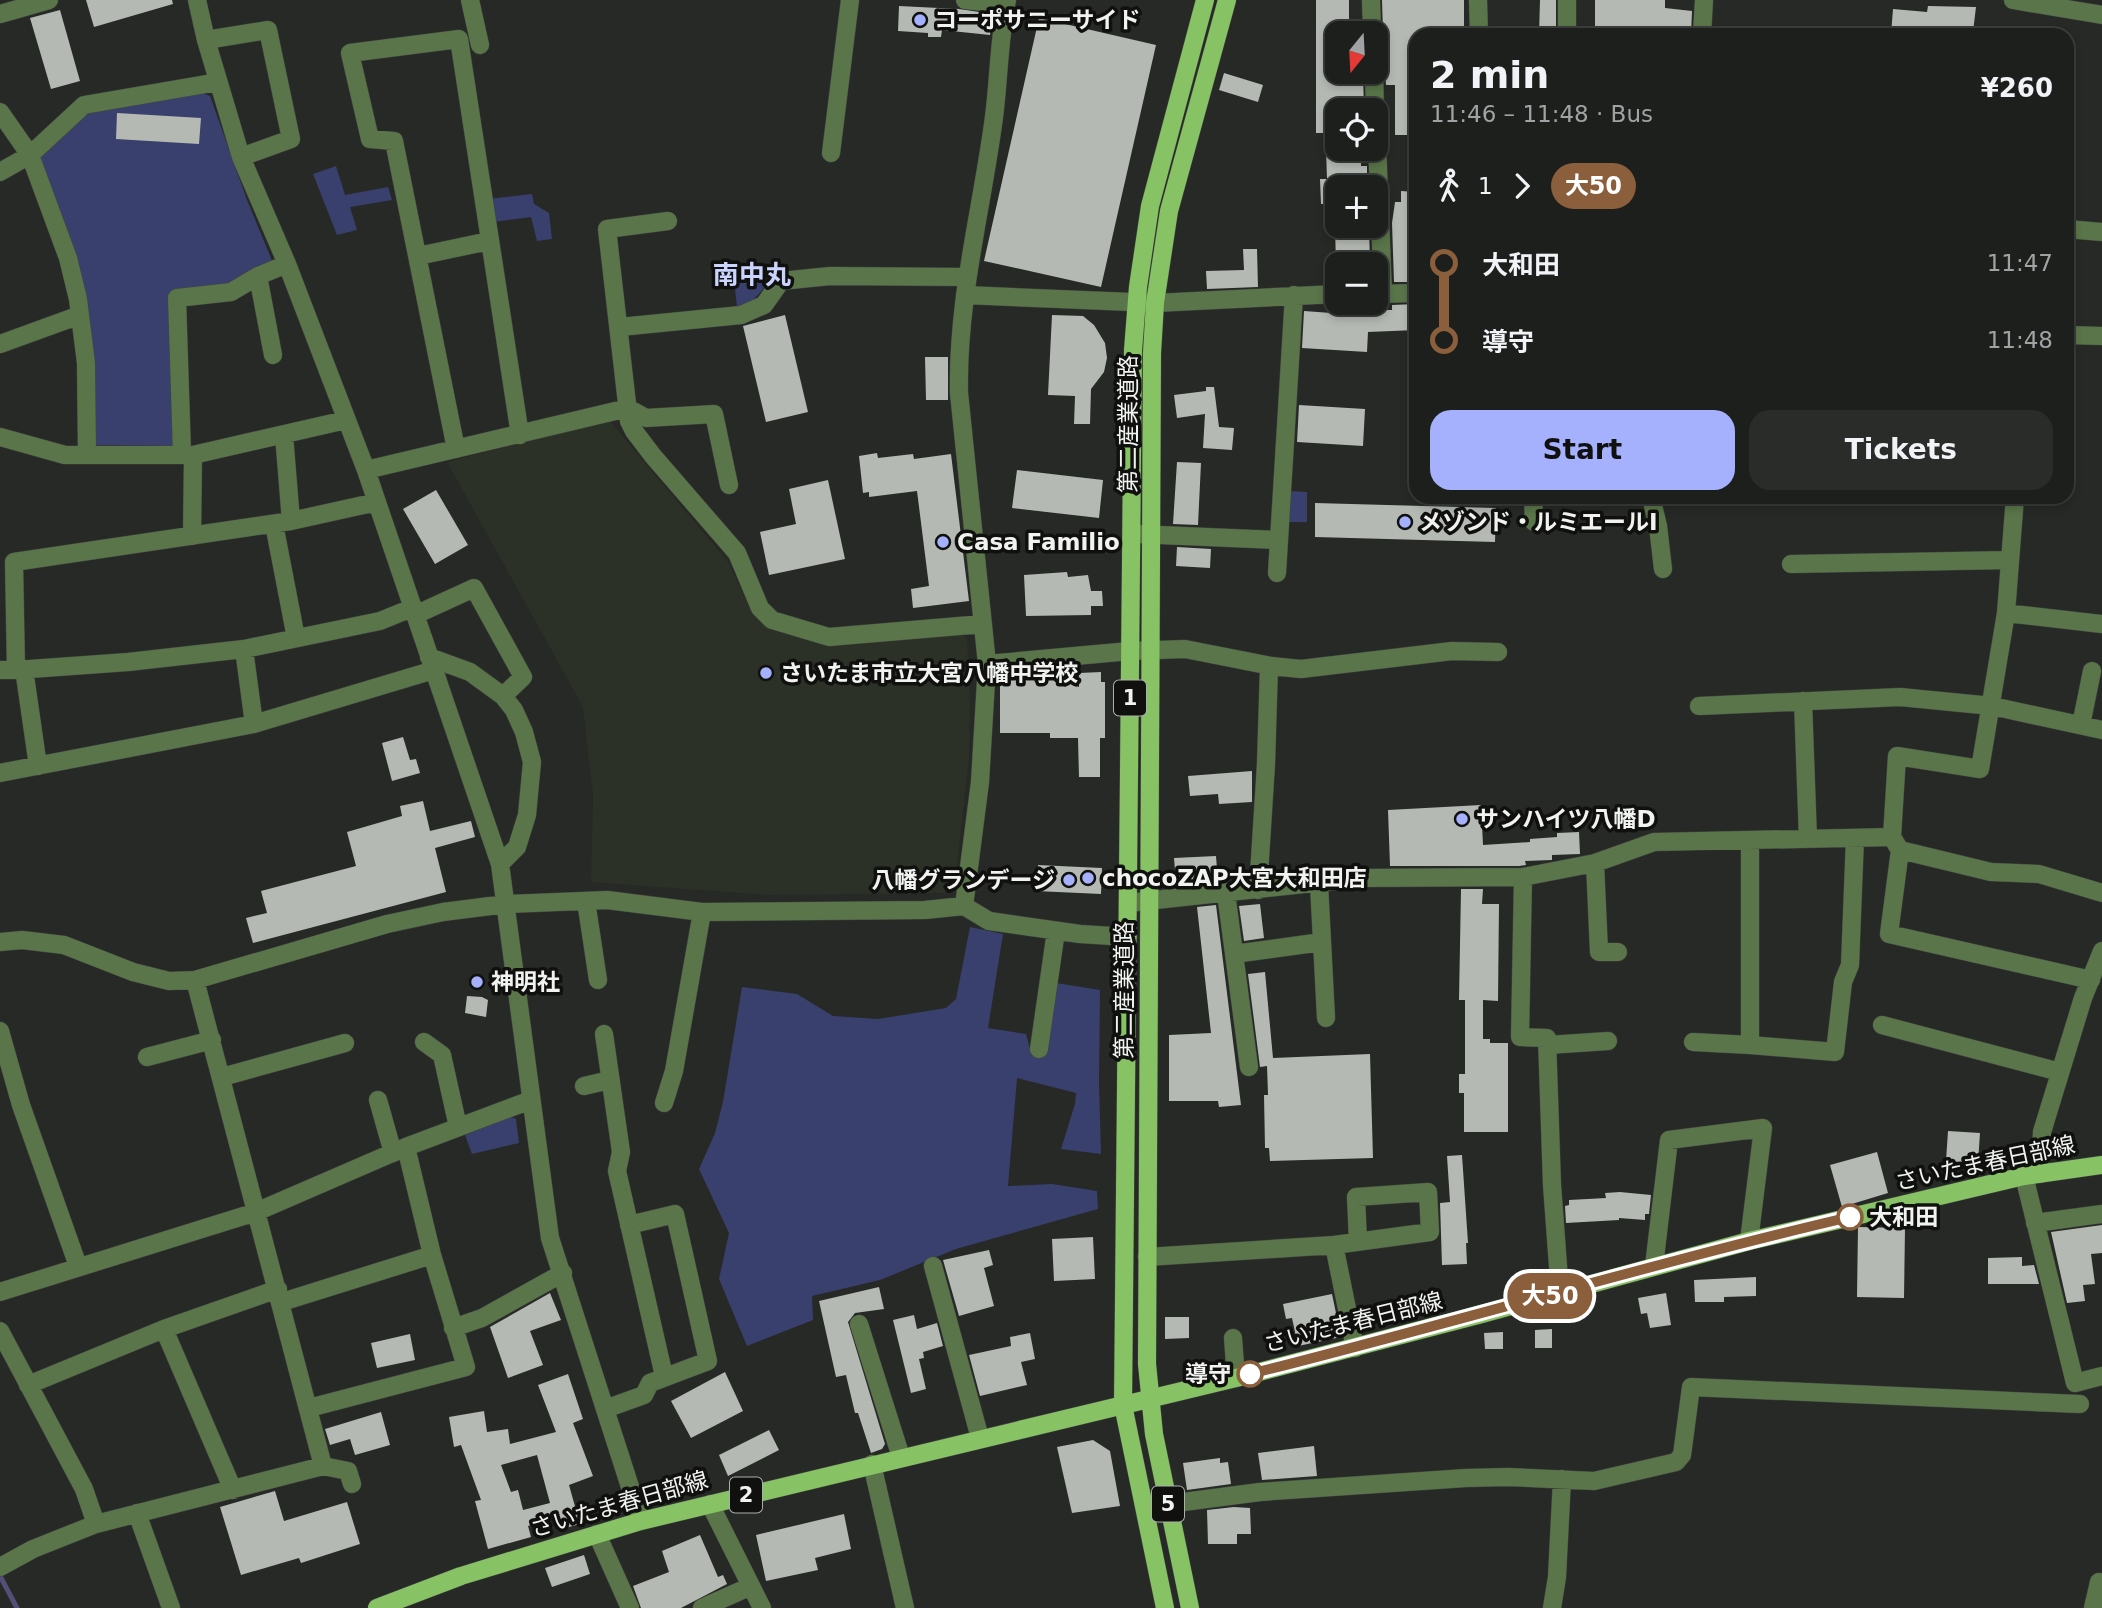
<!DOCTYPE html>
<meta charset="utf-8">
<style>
:root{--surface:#1c1f1c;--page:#292c29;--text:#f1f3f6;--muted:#a0a2a3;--line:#3a3d3b;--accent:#a5b1fc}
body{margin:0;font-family:"DejaVu Sans","Noto Sans JP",sans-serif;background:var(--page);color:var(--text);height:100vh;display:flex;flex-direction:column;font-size:26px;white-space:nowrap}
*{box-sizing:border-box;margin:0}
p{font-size:23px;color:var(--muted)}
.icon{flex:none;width:38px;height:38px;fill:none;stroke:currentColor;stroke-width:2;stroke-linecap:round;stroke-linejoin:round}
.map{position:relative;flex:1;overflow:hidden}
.side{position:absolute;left:1409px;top:28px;width:665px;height:476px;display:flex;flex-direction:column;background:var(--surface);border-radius:21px;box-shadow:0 4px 10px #0003,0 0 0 2px var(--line)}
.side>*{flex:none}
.badge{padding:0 14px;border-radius:23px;font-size:24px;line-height:46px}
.needle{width:46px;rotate:198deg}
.tools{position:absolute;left:1325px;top:21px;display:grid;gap:14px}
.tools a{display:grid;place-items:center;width:63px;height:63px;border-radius:14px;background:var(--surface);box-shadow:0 4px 10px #0003,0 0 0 2px var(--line);font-size:35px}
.map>.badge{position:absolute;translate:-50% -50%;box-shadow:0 0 0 4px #fff}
.legs{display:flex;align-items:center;gap:10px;height:77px;padding:0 21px;font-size:23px}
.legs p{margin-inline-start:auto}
.summary{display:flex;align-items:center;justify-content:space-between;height:119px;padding:0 21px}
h1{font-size:38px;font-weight:800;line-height:52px}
.action{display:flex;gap:14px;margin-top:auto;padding:14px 21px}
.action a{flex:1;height:80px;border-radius:21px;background:var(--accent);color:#111;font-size:28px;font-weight:800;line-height:80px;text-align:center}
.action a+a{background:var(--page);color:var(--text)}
ul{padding:0 21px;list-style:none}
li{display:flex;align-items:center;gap:24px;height:77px;font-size:26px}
li i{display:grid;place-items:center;width:10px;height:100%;margin:0 9px;background:currentColor}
li i::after{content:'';width:18px;height:18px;margin:-9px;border:5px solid;border-radius:50%;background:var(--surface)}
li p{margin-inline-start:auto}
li:first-child i{background:linear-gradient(#0000 50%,currentColor 0)}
li:last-child i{background:linear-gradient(currentColor 50%,#0000 0)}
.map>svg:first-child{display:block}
.built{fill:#2b3127}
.green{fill:#3a406d}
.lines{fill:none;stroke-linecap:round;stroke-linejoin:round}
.stream{stroke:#524e76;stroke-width:5}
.building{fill:#b5b9b3;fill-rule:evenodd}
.minor-casing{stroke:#424541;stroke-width:19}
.major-casing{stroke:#424541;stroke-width:19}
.minor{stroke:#597549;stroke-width:18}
.major{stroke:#87c265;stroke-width:18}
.line-1-casing{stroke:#fff;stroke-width:16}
.line-1{stroke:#8b5e3c;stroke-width:10}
.poi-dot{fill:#a5b1fc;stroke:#10110f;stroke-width:2.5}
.stop-1-dot{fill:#fff;stroke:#8b5e3c;stroke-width:3.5}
.labels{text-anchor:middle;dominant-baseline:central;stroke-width:7;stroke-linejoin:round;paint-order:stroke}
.shield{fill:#10110f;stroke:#aeafac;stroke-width:2}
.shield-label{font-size:21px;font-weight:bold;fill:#f1f3f0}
.poi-label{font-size:23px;font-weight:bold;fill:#f1f3f0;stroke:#10110f;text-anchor:start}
.street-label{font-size:23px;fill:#f1f3f0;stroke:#10110f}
.stop-label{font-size:23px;font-weight:bold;fill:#f1f3f0;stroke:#10110f;text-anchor:start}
.quarter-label{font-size:26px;font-weight:bold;fill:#cbd4fe;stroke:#10110f}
</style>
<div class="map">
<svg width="2102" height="1608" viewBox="0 0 2102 1608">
<rect width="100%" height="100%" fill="#262925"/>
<path class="built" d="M609 420 728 562 750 608 769 629 812 641 840 646 960 634 967 638 970 700 969 759 955 881 944 893 769 895 591 882 593 795 583 707 447 462Z"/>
<path class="green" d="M202 93 210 96 247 200 273 263 229 285 174 292 178 446 94 445 88 323 35 159 85 112Z
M336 166 345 195 388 187 392 200 350 207 357 230 337 235 313 174Z
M532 194 534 204 549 213 552 239 537 241 531 217 493 222 489 199Z
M765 277 766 286 753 300 737 307 734 280Z
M1288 491 1307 492V522H1288Z
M970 927 1003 934 988 1028 1026 1034 1032 1056 1044 1055 1056 983 1100 990 1099 1083 1101 1154 1061 1149 1075 1104 1076 1093 1017 1078 1008 1186 1052 1184 1097 1191 1098 1209 956 1249 880 1280 812 1296 813 1320 747 1346 719 1279 729 1233 699 1169 715 1133 723 1102 742 987 797 994 833 1016 878 1019 946 1008 956 999Z
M511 1117 516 1119 519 1143 472 1154 465 1135Z"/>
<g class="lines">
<path class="stream" d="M0 1576 17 1608"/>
</g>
<path class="building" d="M86 0H172L173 4 94 27Z
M1316 0H1349V33H1337V72H1363L1364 110H1337V133H1316Z
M1382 0H1464V35H1416V135H1395V85H1386L1382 41H1380L1383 33Z
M1540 0H1556V35H1539Z
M1595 0H1665V8L1692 11 1691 35H1595Z
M899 6 959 9 993 14 990 35 942 30 941 37H928V33L898 31Z
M1928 6 1976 7 1973 32 1958 31 1942 33 1909 29 1908 35 1891 34 1893 9 1927 12Z
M60 10 80 81 51 89 30 18Z
M1039 18 1156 45 1101 287 984 261Z
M1224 73 1263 85 1258 102 1219 90Z
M117 113 201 118 199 144 116 139Z
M1326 149H1361V166H1367V187H1337V204H1321L1320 179H1327Z
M1401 191 1416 192V282H1394L1392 223 1395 202H1401Z
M1335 226H1369L1370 264H1336Z
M1243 249H1257L1258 287 1207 289 1206 271 1244 270Z
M1416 304V330L1368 332 1367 352 1302 348 1304 311 1373 316V310H1392V305Z
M785 315 808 412 766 422 743 326Z
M1052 315 1083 316 1094 325 1105 343 1107 358 1104 372 1091 389 1090 424H1074L1075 396 1048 395Z
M925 357H948V400H926Z
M1206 387H1214L1219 427 1234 428 1232 450 1203 448 1205 414 1177 418 1174 395 1206 391Z
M1299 405 1365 409 1363 446 1297 442Z
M877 453 878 458 913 454 914 459 951 454 969 601 913 608 911 589 929 586 917 491 869 497V492L863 493 859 456Z
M1177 462 1201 463 1198 525 1173 524Z
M1017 470 1103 480 1099 518 1012 508Z
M828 480 845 559 769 575 760 532 796 524 789 489Z
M436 490 468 545 435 564 403 509Z
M1315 503 1496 508 1495 542 1315 537Z
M1177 547 1211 549 1210 568 1176 566Z
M1067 572 1068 577 1088 575 1091 591H1102L1103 606H1091V615L1026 616 1024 575Z
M1101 672V682H1105V738H1100V777H1079L1078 738H1050V733H1000V684L1006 679H1034V674H1049L1079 687V673Z
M403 737 410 760 416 759 420 773 392 781 382 743Z
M1252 771V802L1219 804 1218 794 1190 796 1188 776Z
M423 801 430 831 471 821 475 837 435 848 446 892 253 943 246 918 267 913 261 891 356 866 347 832 402 816 400 806Z
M1481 805 1483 845 1530 842V839L1557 837V833L1579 832 1580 854 1552 855V860L1525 861 1526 865 1519 866H1390L1388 810Z
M1216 856 1218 882 1196 884 1195 881 1176 882 1174 858Z
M1038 865 1102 868 1101 894 1036 891Z
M1461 889H1483L1482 904H1499L1498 1001 1483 1000V1039H1490V1043H1508V1132H1464V1093H1459V1074H1465V1000H1459Z
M1260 904 1264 938 1244 941 1239 906Z
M1216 905 1241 1105 1219 1107 1218 1101H1169V1035L1211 1033 1197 907Z
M1265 972 1273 1058 1370 1054 1373 1158 1270 1161 1269 1148H1265L1264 1095H1268L1267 1066 1260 1067 1248 974Z
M467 996 482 997 488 1000 486 1017 465 1013Z
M1948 1131 1980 1133 1978 1163 1946 1161Z
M1877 1152 1888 1193 1842 1207 1830 1165Z
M1462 1155 1468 1243H1466L1467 1264 1442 1265 1440 1203 1450 1202 1447 1156Z
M1620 1192 1651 1195 1649 1214H1645V1220L1619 1218V1220L1566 1223 1565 1206 1569 1205V1200L1606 1198 1605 1193Z
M2102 1225V1253L2091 1254 2095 1284 2083 1285 2085 1301 2067 1303 2051 1232Z
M1858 1227 1905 1228 1904 1298 1857 1297Z
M1093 1237 1095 1279 1054 1281 1052 1239Z
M989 1250 993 1265 984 1268 994 1306 959 1316 943 1260Z
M2022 1257V1266L2034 1265 2039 1284H1988V1258Z
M1756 1277V1296L1724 1297V1302H1695L1694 1280Z
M879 1287 884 1309 855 1313 848 1322 885 1444 882 1449 871 1453 858 1413H855L846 1375 836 1377 819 1301Z
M550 1293 561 1320 530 1331 543 1365 508 1378 490 1327Z
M1666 1293 1671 1325 1650 1328 1647 1313 1641 1314 1638 1298Z
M1332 1294 1341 1337 1298 1346 1292 1318 1286 1319 1283 1304Z
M914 1315 917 1329 937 1323 943 1346 923 1352 924 1358 919 1359 926 1389 911 1393 893 1320Z
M1165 1317H1189V1338L1165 1339Z
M1552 1329V1348H1535V1330Z
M1503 1332V1349H1485L1484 1333Z
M1030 1333 1035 1359 1021 1362 1027 1385 980 1396 969 1355 1011 1346 1010 1337Z
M410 1334 415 1360 377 1368 371 1343Z
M725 1372 743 1411 691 1438 671 1401Z
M568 1374 583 1419 573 1423 593 1476 569 1485 580 1524 558 1530 555 1518 528 1526 531 1537 488 1549 475 1501 481 1500 461 1445 454 1447 449 1417 484 1411 487 1432 508 1429 510 1444 556 1432 538 1385ZM537 1455 550 1503 523 1510 518 1490 511 1492 501 1465Z
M381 1412 390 1445 355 1455 350 1439 330 1445 325 1429Z
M769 1430 779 1450 728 1476 719 1455Z
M1093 1440 1110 1451 1120 1506 1072 1513 1057 1447Z
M1314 1446 1317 1476 1262 1480 1258 1453Z
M1220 1458V1463L1228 1462 1231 1484 1187 1490 1183 1463Z
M275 1491 284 1521 347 1502 360 1544 301 1563 299 1558 241 1575 220 1507Z
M1234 1507 1250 1508 1251 1534H1237V1544H1208L1207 1510Z
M844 1514 851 1549 815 1558 818 1570 766 1581 756 1535Z
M700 1535 718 1577 723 1575 727 1584 681 1608H641L633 1586 669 1572 662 1551Z
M584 1555 590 1574 552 1587 545 1568Z"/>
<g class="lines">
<g class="minor-casing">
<path id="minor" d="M197 0 206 40 241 157 287 264 366 470 500 864 550 1238 641 1521
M470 0 480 45
M965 0 1006 4
M1371 0 1372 33
M1478 0 1479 35
M2013 0 2102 15
M0 14 49 0
M1567 35V0
M1702 35 1704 0
M206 40 268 30 291 139 241 157
M1374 72 1375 110
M0 112 30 155 68 258 78 299 86 363 87 455
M1376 118 1383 294
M831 153 850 0
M0 172 30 155 84 105 218 82
M668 221 607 229 629 421 634 431 653 456 737 553 760 608 772 620 829 637 983 624
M2067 229 2102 232
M418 256 489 241
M258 276 273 355
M1376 294 1416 293
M965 295 1155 303 1337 294
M620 327 741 315 764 305 781 281 830 276 967 277
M2067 335 2102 336
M0 344 80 315
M284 435 291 521
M0 437 65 455H193L346 420
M456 449 394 141 370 139 350 53 459 39 520 435
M182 454 177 298 231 292 258 276 287 264
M366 470 628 408 646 418 714 414 729 485
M1533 497 1534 522
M1651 497 1658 526 1663 569
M274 524 296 638
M1136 534 1279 540
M192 536 193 455
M1791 564 2010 560
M1277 573 1294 295
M2006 613 2102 624
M415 615 474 588 523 677 503 696
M429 657 470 672 503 696 514 710 524 732 532 762 527 815 517 847 500 864
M987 664 1130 651 1185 649 1271 666 1301 669 1452 651 1498 652
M24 669 38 766
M0 670H16L14 562 291 521 377 502
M16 670 128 662 244 649
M1803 701 1808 839
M1699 706 1900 697 1992 706 2102 730
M254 724 244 649 380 621 412 608
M2081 725 2092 671
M0 773 254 724 434 670
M1750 840V1045L1835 1052 1843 982 1850 965 1855 838
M1898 847 1892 837 1897 756 1980 769 2006 613 2015 497
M1595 863 1599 952H1618
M1523 877 1520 1037 1547 1038 1552 1185 1560 1293
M1319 884 1326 1018
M1258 890 1266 764 1269 666
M1226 893 1249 1067
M586 901 598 980
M1128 903 1359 878 1523 877 1595 863 1654 842 1892 837
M964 906 980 782 987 664 959 393C957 299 982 209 994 117 999 78 999 38 1007 0
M0 942 22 940 64 945 133 972 169 981 195 980 387 924 443 912 506 904 607 900 702 912 925 910 964 906 989 921 1080 934 1128 937
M1234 954 1322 942
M2091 980 1889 934 1900 850 1991 872 2039 874 2102 893
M1882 1025 2060 1072
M0 1031 21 1105 78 1266
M604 1034 621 1152 617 1171 664 1376
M424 1042 442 1055 458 1127
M1693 1042 1750 1045
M1548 1045 1608 1041
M1039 1049 1056 931
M147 1057 212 1040
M222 1077 345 1043
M584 1086 610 1080
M378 1100 393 1153
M664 1103 674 1071 702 912
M2040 1174 2042 1132 2083 998 2102 951
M2024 1176 2075 1383 2102 1376
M2035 1223 2102 1214
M1334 1245 1430 1232 1428 1192 1356 1197 1358 1242
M1147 1257 1334 1245 1355 1348
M933 1266 980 1438
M1654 1266 1669 1140 1763 1128 1749 1241
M0 1292 256 1212 406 1147 531 1100
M282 1302 432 1255
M859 1324 901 1457
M453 1328 482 1318 563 1273
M164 1329 233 1490
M0 1331 84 1489 96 1524
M1233 1338 1236 1378
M28 1385 164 1329 278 1289
M309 1408 466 1367 432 1255 406 1147
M605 1409 644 1395 650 1383 708 1361 675 1214 629 1225
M872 1464 905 1608
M323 1466 348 1471 352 1484
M710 1504 762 1608
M1168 1504 1260 1492 1466 1478 1508 1477 1594 1481 1676 1462 1682 1455 1691 1387 2080 1404
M137 1513 171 1608
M597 1534 630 1608
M0 1567 33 1549 96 1524 323 1466 195 980
M702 1608 749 1587
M1552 1608 1557 1577 1562 1479
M2093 1608 2099 1582"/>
</g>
<g class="major-casing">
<path id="major" d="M377 1608 461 1576 641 1521 1236 1378 1478 1315 1749 1241 2024 1176 2102 1165
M1165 1608 1123 1405 1133 350 1138 287 1150 206 1205 0
M1190 1608 1154 1434 1147 1364 1152 353 1155 303 1169 211 1227 0"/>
</g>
<use href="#minor" class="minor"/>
<use href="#major" class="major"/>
</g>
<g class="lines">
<g class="line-1-casing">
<path id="line-1" d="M1250 1374C1450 1324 1649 1264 1850 1217"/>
</g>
<use href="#line-1" class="line-1"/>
</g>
<g class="poi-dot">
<circle cx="920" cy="20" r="7"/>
<circle cx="1405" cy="522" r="7"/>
<circle cx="943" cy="542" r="7"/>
<circle cx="766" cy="673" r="7"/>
<circle cx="1462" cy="819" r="7"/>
<circle cx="1088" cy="878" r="7"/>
<circle cx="1069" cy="880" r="7"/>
<circle cx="477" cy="982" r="7"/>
</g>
<g class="stop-1-dot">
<circle cx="1850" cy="1217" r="12"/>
<circle cx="1250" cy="1374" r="12"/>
</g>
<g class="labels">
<g class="shield">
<rect x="1114" y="680.5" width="32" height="35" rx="5"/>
<rect x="730" y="1477.5" width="32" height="35" rx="5"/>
<rect x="1152" y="1486.5" width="32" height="35" rx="5"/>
</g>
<g class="shield-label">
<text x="1130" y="698">1</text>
<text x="746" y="1495">2</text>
<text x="1168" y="1504">5</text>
</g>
<g class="poi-label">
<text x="934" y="20">コーポサニーサイド</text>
<text x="1419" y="522">メゾンド・ルミエールⅠ</text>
<text x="957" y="542">Casa Familio</text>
<text x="780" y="673">さいたま市立大宮八幡中学校</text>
<text x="1476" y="819">サンハイツ八幡D</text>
<text x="1102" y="878">chocoZAP大宮大和田店</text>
<text x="1055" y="880" text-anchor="end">八幡グランデージ</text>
<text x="491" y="982">神明社</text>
</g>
<g class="street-label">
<text transform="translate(1128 424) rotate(-90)">第二産業道路</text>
<text transform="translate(1124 990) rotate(-90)">第二産業道路</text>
<text transform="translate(1985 1163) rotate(-12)">さいたま春日部線</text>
<text transform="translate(1353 1322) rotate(-14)">さいたま春日部線</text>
<text transform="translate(619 1504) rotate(-16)">さいたま春日部線</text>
</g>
<g class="stop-label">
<text x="1869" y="1217">大和田</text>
<text x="1231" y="1374" text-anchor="end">導守</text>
</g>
<g class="quarter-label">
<text x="752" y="275">南中丸</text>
</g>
</g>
</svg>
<div class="tools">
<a><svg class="needle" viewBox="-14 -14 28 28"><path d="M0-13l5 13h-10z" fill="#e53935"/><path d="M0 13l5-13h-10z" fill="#a0a2a3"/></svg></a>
<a><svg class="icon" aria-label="locate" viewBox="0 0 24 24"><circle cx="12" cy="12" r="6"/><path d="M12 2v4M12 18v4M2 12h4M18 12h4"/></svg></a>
<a>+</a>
<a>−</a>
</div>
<b class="badge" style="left:1550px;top:1296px;background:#8b5e3c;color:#fff">大50</b>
<section class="side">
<div class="summary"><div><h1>2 min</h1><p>11:46 – 11:48 · Bus</p></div><b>¥260</b></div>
<div class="legs"><svg class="icon" aria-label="walk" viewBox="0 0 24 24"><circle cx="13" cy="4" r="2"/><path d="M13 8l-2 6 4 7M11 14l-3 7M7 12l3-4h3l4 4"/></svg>1<svg class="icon" aria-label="forward" viewBox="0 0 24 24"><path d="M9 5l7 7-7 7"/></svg><b class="badge" style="background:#8b5e3c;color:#fff">大50</b></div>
<ul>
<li><i style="color:#8b5e3c"></i><b>大和田</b><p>11:47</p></li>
<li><i style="color:#8b5e3c"></i><b>導守</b><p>11:48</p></li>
</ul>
<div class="action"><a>Start</a><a>Tickets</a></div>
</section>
</div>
